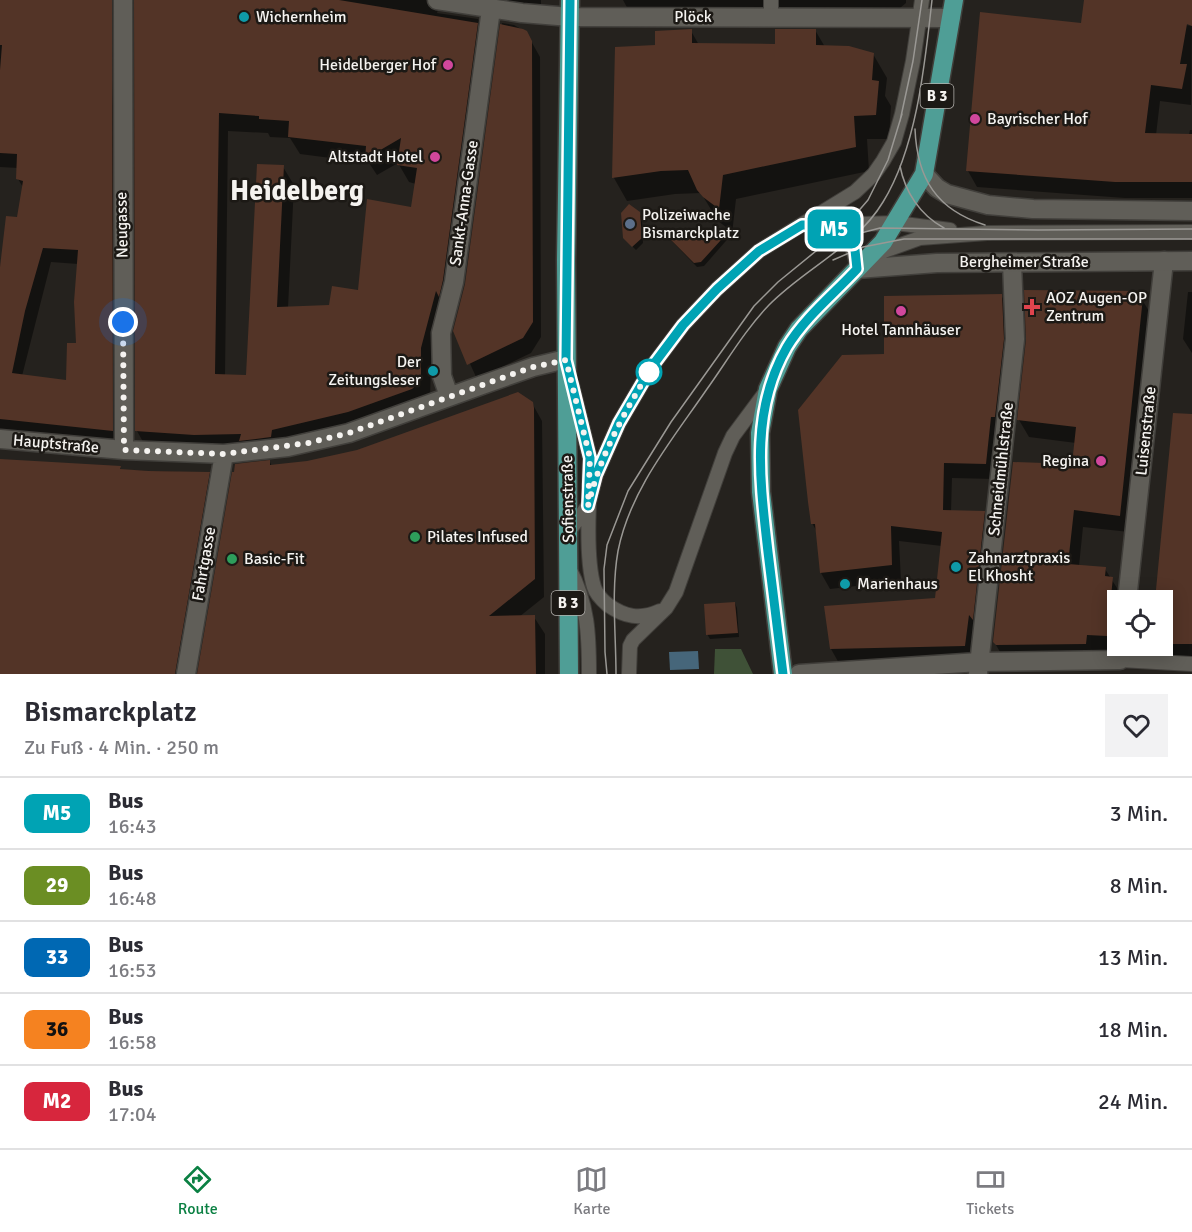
<!DOCTYPE html>
<html lang="de">
<meta charset="utf-8">
<style>
:root{--surface:#fff;--page:#f2f2f3;--text:#2b2b33;--muted:#7c7c81;--line:#e1e1e2;--accent:#0b8043}
body{margin:0;font-family:Signika,sans-serif;background:var(--page);color:var(--text);height:100vh;display:flex;flex-direction:column;font-size:22px;white-space:nowrap}
*{box-sizing:border-box;margin:0}
p{font-size:20px;color:var(--muted)}
.icon{flex:none;width:33px;height:33px;fill:none;stroke:currentColor;stroke-width:2;stroke-linecap:round;stroke-linejoin:round}
.map{position:relative;height:674px;overflow:hidden}
.panel{display:flex;flex-direction:column;background:var(--surface);flex:1}
.panel>*{flex:none}
.badge{padding:0 12px;border-radius:9px;font-size:21px;line-height:39px}
.fabs{position:absolute;left:1107px;top:590px;display:grid;gap:12px}
.fabs a{display:grid;place-items:center;width:66px;height:66px;border-radius:0px;background:var(--surface);box-shadow:0 3px 15px #0003;font-size:30px}
.you{position:absolute;width:30px;height:30px;margin:-15px;border:4px solid #fff;border-radius:50%;background:#1a73e8;box-shadow:0 0 0 9px #1a73e833}
.map>.badge{position:absolute;translate:-50% -50%;box-shadow:0 0 0 3px #fff}
.round{display:grid;place-items:center;flex:none;width:63px;height:63px;border-radius:0px;background:var(--page)}
.summary{display:flex;align-items:center;justify-content:space-between;height:102px;padding:0 24px}
h1{font-size:28px;font-weight:600;line-height:45px}
ul{padding:0;list-style:none}
li{display:flex;align-items:center;gap:18px;height:72px;padding:0 24px;border-top:2px solid var(--line)}
li div{flex:1}
li b{display:block;font-size:22px}
li em{font-style:normal}
li .badge{min-width:66px;font-weight:700;text-align:center}
.tab-bar{display:flex;justify-content:space-around;align-items:center;height:84px;border-top:2px solid var(--line);background:var(--surface);font-size:16px;color:var(--muted)}
.tab-bar a{display:grid;justify-items:center;gap:3px}
.tab-bar .current{color:var(--accent)}
.map>svg:first-child{display:block}
.green{fill:#3f5137}
.water{fill:#46667a}
.shadow{fill:#0007;fill-rule:evenodd}
.building{fill:#533427;fill-rule:evenodd}
.lines{fill:none;stroke-linecap:round;stroke-linejoin:round}
.lane-casing{stroke:#413f3b;stroke-width:16}
.street-casing{stroke:#413f3b;stroke-width:21}
.secondary-casing{stroke:#413f3b;stroke-width:21}
.primary-casing{stroke:#413f3b;stroke-width:21}
.lane{stroke:#605e58;stroke-width:14}
.street{stroke:#605e58;stroke-width:18}
.secondary{stroke:#605e58;stroke-width:18}
.primary{stroke:#4f9e96;stroke-width:18}
.tram{stroke:#9a9894;stroke-width:1.5}
.line-casing{stroke:#fff;stroke-width:14}
.line{stroke:#00a3b4;stroke-width:9}
.walk{stroke:#f5f3f0;stroke-width:6;stroke-dasharray:0 10.8}
.culture-dot{fill:#0f9aa8;stroke:#1c1915;stroke-width:2}
.hotel-dot{fill:#d1479c;stroke:#1c1915;stroke-width:2}
.service-dot{fill:#5c6f8a;stroke:#1c1915;stroke-width:2}
.health-dot{fill:#e0444e;stroke:#1c1915;stroke-width:2}
.stop-dot{fill:#fff;stroke:#00a3b4;stroke-width:3}
.leisure-dot{fill:#2e9e5b;stroke:#1c1915;stroke-width:2}
.labels{text-anchor:middle;dominant-baseline:central;stroke-width:5;stroke-linejoin:round;paint-order:stroke}
.shield{fill:#1c1915;stroke:#b4b2ae;stroke-width:1.5}
.shield-label{font-size:15px;font-weight:bold;fill:#f5f3f0}
.poi-label{font-size:16px;fill:#f5f3f0;stroke:#1c1915;text-anchor:start}
.street-label{font-size:16px;fill:#f5f3f0;stroke:#1c1915}
.town-label{font-size:28px;font-weight:bold;fill:#f5f3f0;stroke:#1c1915}
</style>
<div class="map">
<svg width="1192" height="674" viewBox="0 0 1192 674">
<rect width="100%" height="100%" fill="#25221e"/>
<path class="green" d="M715 649H741L753 674H714Z"/>
<path class="water" d="M698 651 699 669 670 670 669 652Z"/>
<path class="shadow" d="M0 0H109L113 108 120 119V446L0 432V267L19 219 24 189 18 179V168L0 167ZM51 262 78 264 77 344 68 382 22 376Z
M137 0H541V8L449 6 438 10 437 13 478 19 488 37 446 307 431 367 430 398 281 448 147 449 137 431ZM228 131 268 133 270 137 290 138 300 154 369 163 377 175 398 163 409 182 416 184 412 208 359 292 330 306 288 308 294 185 283 167 248 376H225Z
M623 0H906V3L894 13H630Z
M1085 0H1192V16L1146 19 1192 26 1191 105 1160 101 1156 135H1189L1190 130H1192V198H1125L977 187 968 171 1082 25Z
M502 23 514 25 526 32 540 57 541 337 531 353 477 379 455 331 467 284Z
M815 30 825 47 873 54 887 78 885 96 891 106 889 139H867L869 171 736 199 732 234 704 266 697 267 665 234 730 230 718 221 701 193 675 194 627 201 614 178 656 46 691 31 699 45 777 46Z
M639 213 642 218 643 243 636 250 624 238Z
M1188 292H1192V353L1183 339Z
M1001 295 1010 311 994 479 952 478 951 512H984L993 528 973 661 840 665 831 649 936 600 942 546 899 541 901 581 830 589 821 573 817 532 812 523 885 355Z
M1141 298 1152 316 1129 532 1083 527 1079 566 1105 569 1122 596V600H1118L1116 653 1006 662 996 645 1014 464 1073 466 1076 443 1029 437 1019 420Z
M532 403 542 421 544 597 519 617H534L545 634V674H203L204 663 270 462 272 467 307 463 358 451Z
M1192 416V658H1159L1151 645H1162V600H1155Z
M0 460 120 468 121 470 209 473 218 489 185 674H0Z
M735 603 737 608 739 637 710 639 707 634Z"/>
<path class="building" d="M0 0H112L113 431 0 419V267L6 216 17 217 23 181 16 179 17 154 0 153V70L2 45H0ZM43 248 78 250 74 302 76 343H67L66 380 12 373 25 311Z
M134 0H339L478 23 443 280 439 297 436 291 421 348V380L412 389 348 412 272 430 271 437 239 441 241 434 194 435 135 431ZM219 113 259 116V119L289 121 288 137 366 146 365 159 401 138 397 165 417 168 411 207 367 199 358 290 332 286 329 305 277 307 284 165 257 164 246 375 215 374Z
M1084 0H1192V26L1187 24 1180 64H1187L1182 89 1151 85 1145 133 1192 134V182H1115L966 171 980 12 1081 23Z
M500 24 523 29 527 31 532 41 533 322 523 338 467 365 453 331 465 284Z
M692 29V43L775 44V29H816V45L849 46 874 53 872 80 879 81 876 115 854 116 856 147 723 175 719 209 703 197 697 190 688 170 661 171 612 178 615 47 655 45V31Z
M629 204 640 212 642 238 632 247 623 238 621 213Z
M731 229 701 262 694 263 663 232Z
M1024 290 1137 291 1143 297 1120 516 1074 510 1068 564 1106 567 1105 576 1113 577 1107 636 1087 635 1086 644 996 645 993 642 1013 462 1072 464 1076 427 1017 420 1026 340Z
M1002 294 1004 339 995 417H991L986 464 944 463 943 510 985 511 973 620 969 615 965 646 830 649 824 606 935 598 942 532 891 526 892 565 820 573 815 524H811L808 502 798 410 842 355 884 354V296Z
M518 392 533 402 534 408 535 579 489 616 535 615 536 674H197L232 472H234L235 464 270 460V465L307 461 357 450Z
M1173 413 1192 414V644H1162V600H1155Z
M0 459 121 466 120 469 149 471 210 472 175 674H0Z
M735 602 738 633 706 635 704 604Z"/>
<g class="lines">
<g class="lane-casing">
<path id="lane" d="M771 0V17
M826 225 896 223 950 230
M829 225C849 241 854 242 857 269L884 251 920 238 987 233 1192 232
M572 385 590 458 589 484
M589 503C588 527 587 564 594 587 596 594 602 600 608 605 625 617 640 620 660 611
M568 532 588 506 596 475 619 423 653 365 683 325 717 289 759 251 855 192 874 174 883 161 894 142 902 114 913 61 922 0
M569 568C588 604 589 635 589 674
M1120 660 1192 664
M629 674 630 646 633 640 666 608 676 592 725 453 733 436 765 393"/>
</g>
<g class="street-casing">
<path id="street" d="M123 0 124 450
M437 0 522 13 570 17 951 18
M449 396 442 376 441 333 454 282 491 9
M0 439 124 450 224 454 288 447 349 433 482 385 533 367 566 359
M1127 600 1164 261
M186 674 224 454
M799 674 979 662 1120 660 1122 645
M978 674 1015 339 1012 263"/>
</g>
<g class="secondary-casing">
<path id="secondary" d="M924 174 937 188 947 194 988 205 1033 209 1192 211
M857 269 937 263 1192 261"/>
</g>
<g class="primary-casing">
<path id="primary" d="M569 674 566 260 570 0
M783 674 761 492 760 433 768 389 787 347 799 329 883 242 924 174 954 0"/>
</g>
<use href="#lane" class="lane"/>
<use href="#street" class="street"/>
<use href="#secondary" class="secondary"/>
<use href="#primary" class="primary"/>
<path class="tram" d="M900 121 913 61 922 0
M915 129C917 179 937 210 985 225
M900 166C905 192 920 215 944 228
M857 234 880 228 1038 230 1192 229
M833 260 863 247 904 239H1192
M607 674 605 652 604 569 607 545 628 491 671 422 754 306 778 282 843 229 868 200 888 160 902 114
M616 674C616 634 611 591 618 551 630 490 672 440 707 389 727 361 745 330 769 305 805 268 856 247 883 202 917 147 925 63 932 0"/>
</g>
<g class="lines">
<g class="line-casing">
<path id="line" d="M570 0 566 360 590 458 588 506 596 475 619 423 653 365 683 325 717 289 759 251 802 225H829L848 240 855 250 857 269C834 294 805 317 787 347 750 411 760 481 768 552 773 592 778 633 783 674"/>
</g>
<use href="#line" class="line"/>
<path class="walk" d="M123 322 124 450 224 454 308 443 349 433 499 379 533 367 566 360 590 458 588 506C601 452 625 412 653 365L649 372"/>
</g>
<g class="culture-dot">
<circle cx="244" cy="17" r="6"/>
<circle cx="433" cy="371" r="6"/>
<circle cx="956" cy="567" r="6"/>
<circle cx="845" cy="584" r="6"/>
</g>
<g class="hotel-dot">
<circle cx="448" cy="65" r="6"/>
<circle cx="975" cy="119" r="6"/>
<circle cx="435" cy="157" r="6"/>
<circle cx="901" cy="311" r="6"/>
<circle cx="1101" cy="461" r="6"/>
</g>
<circle class="service-dot" cx="630" cy="224" r="6"/>
<path class="health-dot" d="M1029 298h6v6h6v6h-6v6h-6v-6h-6v-6h6z"/>
<circle class="stop-dot" cx="649" cy="372" r="12"/>
<g class="leisure-dot">
<circle cx="415" cy="537" r="6"/>
<circle cx="232" cy="559" r="6"/>
</g>
<g class="labels">
<g class="shield">
<rect x="920.5" y="84" width="33" height="24" rx="4.5"/>
<rect x="551.5" y="591" width="33" height="24" rx="4.5"/>
</g>
<g class="shield-label">
<text x="937" y="96">B 3</text>
<text x="568" y="603">B 3</text>
</g>
<g class="poi-label">
<text x="256" y="17">Wichernheim</text>
<text x="436" y="65" text-anchor="end">Heidelberger Hof</text>
<text x="987" y="119">Bayrischer Hof</text>
<text x="423" y="157" text-anchor="end">Altstadt Hotel</text>
<text x="642" y="215">Polizeiwache<tspan x="642" dy="18">Bismarckplatz</tspan></text>
<text x="1046" y="298">AOZ Augen-OP<tspan x="1046" dy="18">Zentrum</tspan></text>
<text x="901" y="330" text-anchor="middle">Hotel Tannhäuser</text>
<text x="421" y="362" text-anchor="end">Der<tspan x="421" dy="18">Zeitungsleser</tspan></text>
<text x="1089" y="461" text-anchor="end">Regina</text>
<text x="427" y="537">Pilates Infused</text>
<text x="968" y="558">Zahnarztpraxis<tspan x="968" dy="18">El Khosht</tspan></text>
<text x="244" y="559">Basic-Fit</text>
<text x="857" y="584">Marienhaus</text>
</g>
<g class="street-label">
<text x="693" y="17">Plöck</text>
<text transform="translate(464 203) rotate(-82)">Sankt-Anna-Gasse</text>
<text transform="translate(122 225) rotate(-91)">Neugasse</text>
<text x="1024" y="262">Bergheimer Straße</text>
<text transform="translate(1146 431) rotate(-84)">Luisenstraße</text>
<text transform="translate(56 444) rotate(5)">Hauptstraße</text>
<text transform="translate(1001 469) rotate(-84)">Schneidmühlstraße</text>
<text transform="translate(568 499) rotate(-91)">Sofienstraße</text>
<text transform="translate(204 564) rotate(-80)">Fahrtgasse</text>
</g>
<g class="town-label">
<text x="297" y="191">Heidelberg</text>
</g>
</g>
</svg>
<div class="fabs">
<a><svg class="icon" aria-label="locate" viewBox="0 0 24 24"><circle cx="12" cy="12" r="6"/><path d="M12 2v4M12 18v4M2 12h4M18 12h4"/></svg></a>
</div>
<div class="you" style="left:123px;top:322px"></div>
<b class="badge" style="left:834px;top:229px;background:#00a3b4;color:#fff">M5</b>
</div>
<section class="panel">
<div class="summary"><div><h1>Bismarckplatz</h1><p>Zu Fuß · 4 Min. · 250 m</p></div><a class="round"><svg class="icon" aria-label="heart" viewBox="0 0 24 24"><path d="M12 20l-8-8c-3-5 5-10 8-4 3-6 11-1 8 4z"/></svg></a></div>
<ul>
<li><span class="badge" style="background:#00a3b4;color:#fff">M5</span><div><b>Bus</b><p>16:43</p></div><em>3 Min.</em></li>
<li><span class="badge" style="background:#6b8e23;color:#fff">29</span><div><b>Bus</b><p>16:48</p></div><em>8 Min.</em></li>
<li><span class="badge" style="background:#0068b3;color:#fff">33</span><div><b>Bus</b><p>16:53</p></div><em>13 Min.</em></li>
<li><span class="badge" style="background:#f58220;color:#111">36</span><div><b>Bus</b><p>16:58</p></div><em>18 Min.</em></li>
<li><span class="badge" style="background:#d7263d;color:#fff">M2</span><div><b>Bus</b><p>17:04</p></div><em>24 Min.</em></li>
</ul>
</section>
<nav class="tab-bar">
<a class="current"><svg class="icon" aria-label="directions" viewBox="0 0 24 24"><path d="M12 3l9 9-9 9-9-9zM9 14v-3h6M13 9l2 2-2 2"/></svg>Route</a>
<a><svg class="icon" aria-label="map" viewBox="0 0 24 24"><path d="M3 6l6-2 6 2 6-2v14l-6 2-6-2-6 2zM9 4v14M15 6v14"/></svg>Karte</a>
<a><svg class="icon" aria-label="tickets" viewBox="0 0 24 24"><path d="M3 7h18v10H3zM15 7v10"/></svg>Tickets</a>
</nav>
